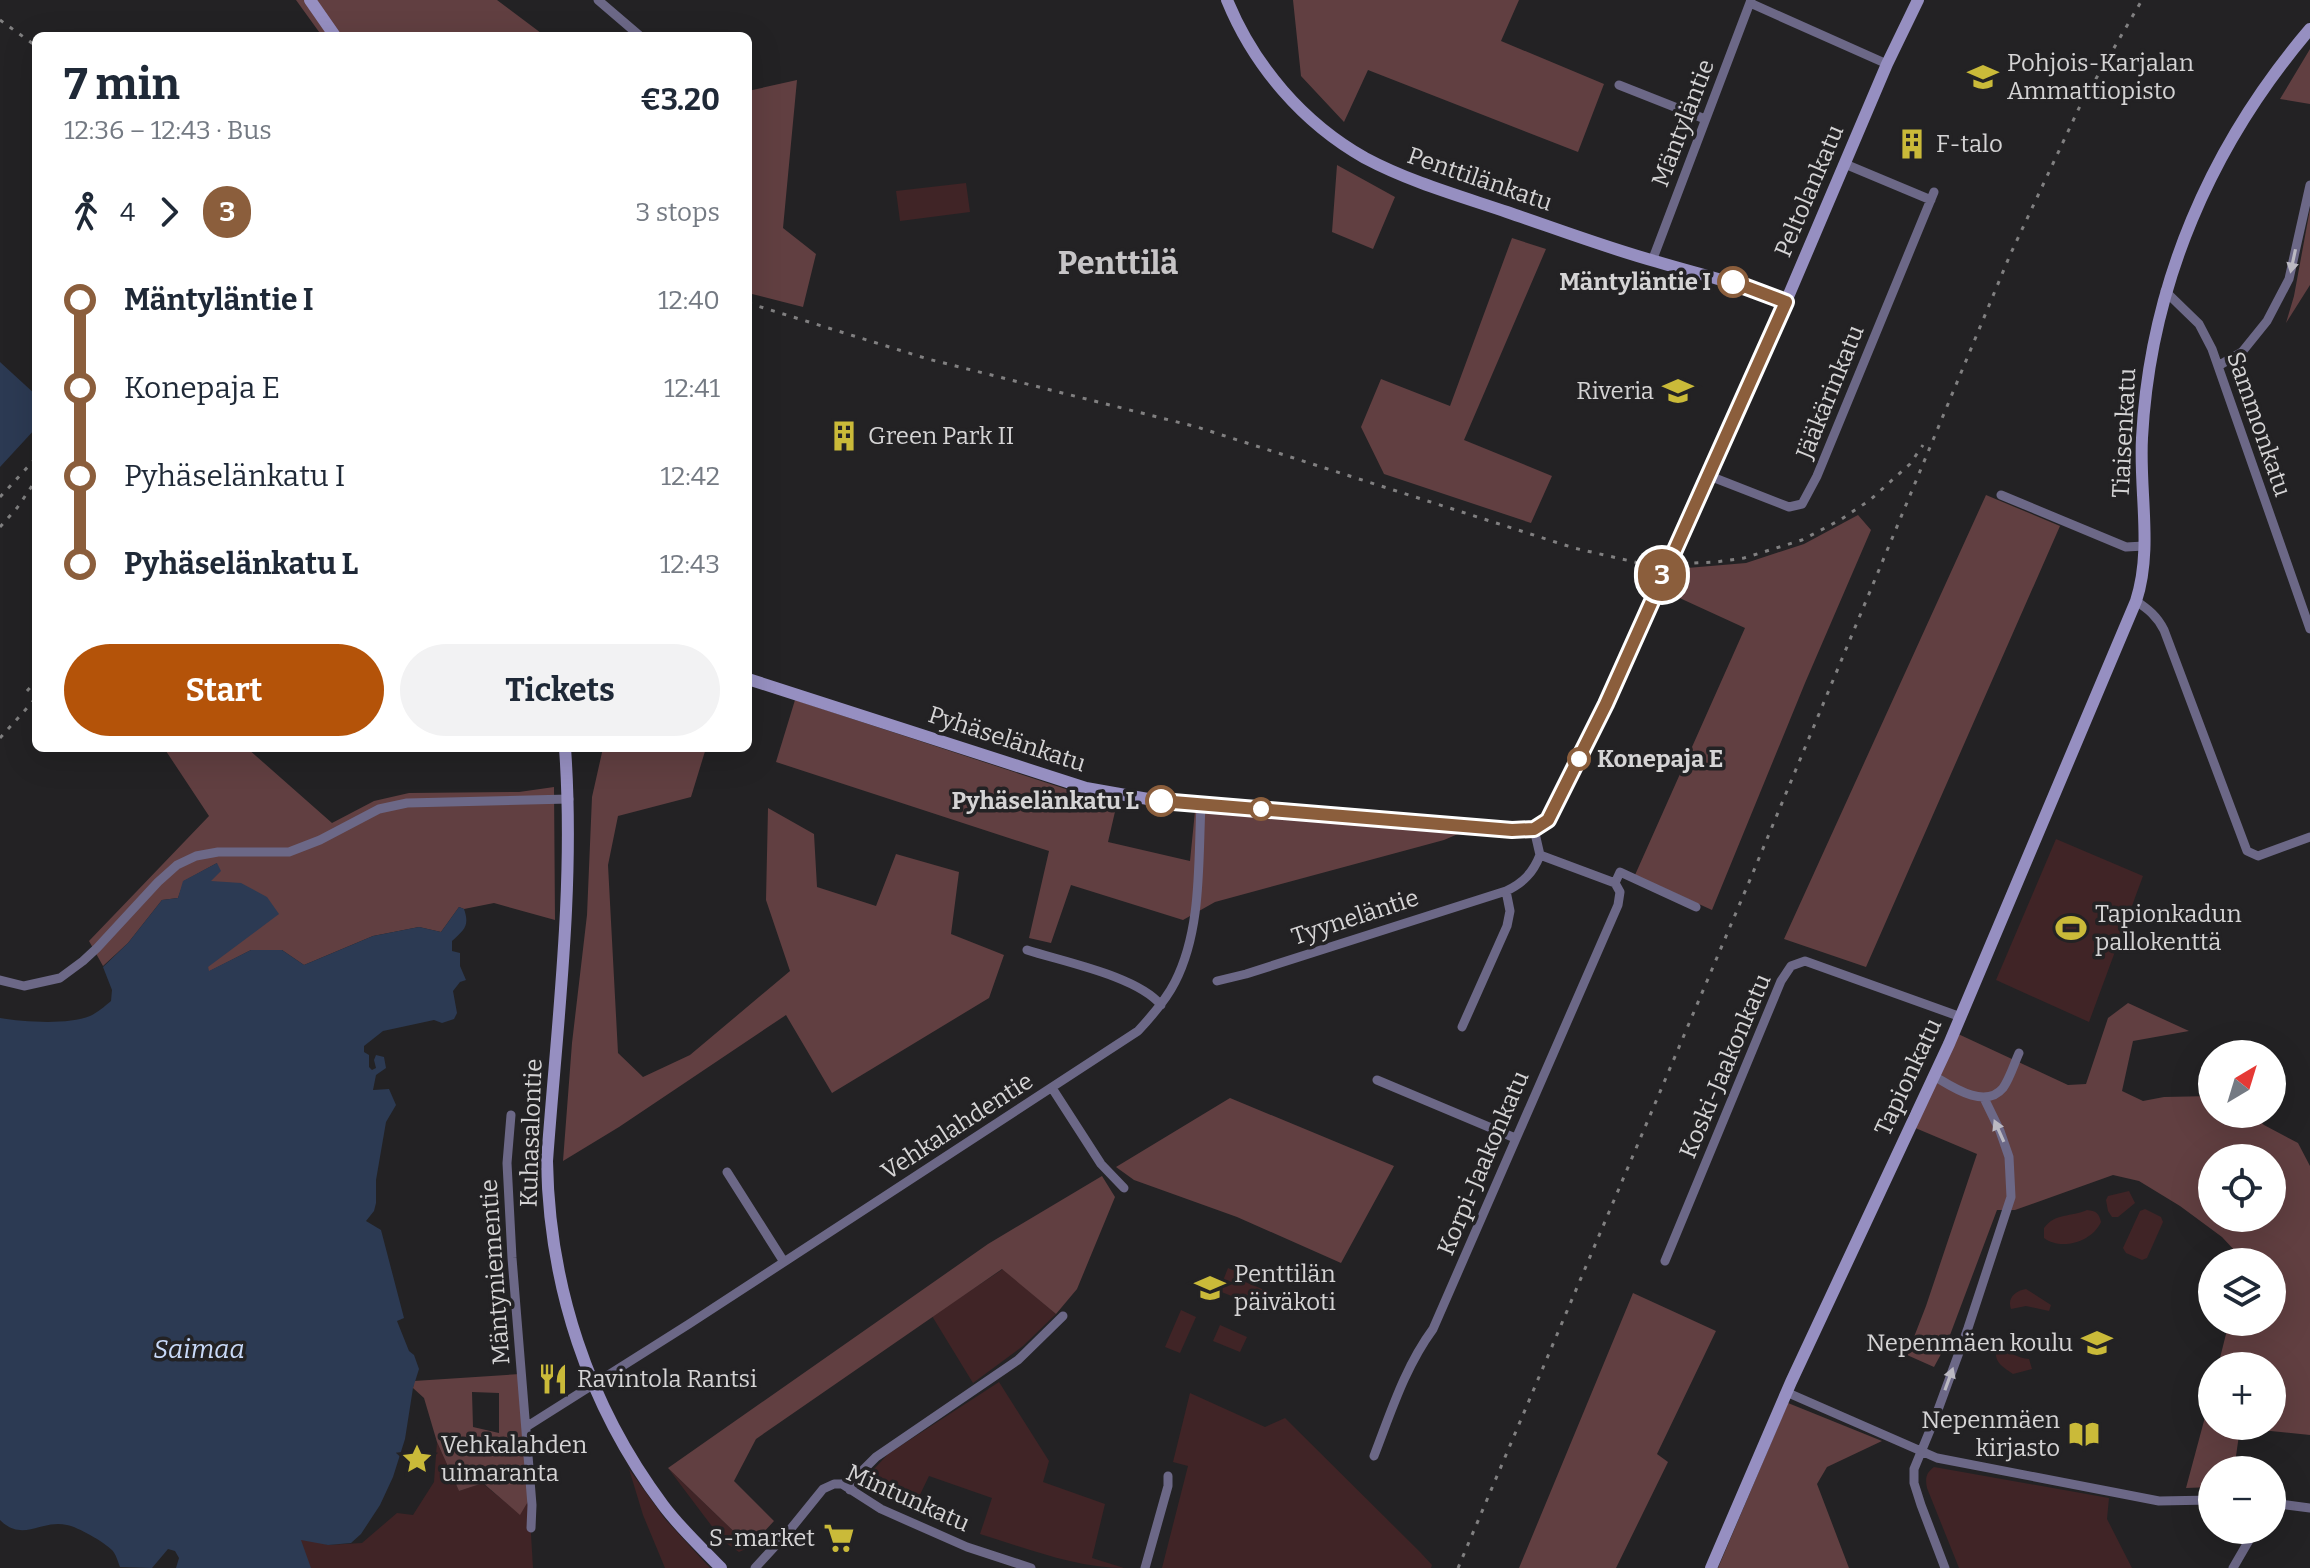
<!DOCTYPE html>
<meta charset="utf-8">
<style>
:root{--surface:#fff;--page:#f2f2f3;--text:#1f2937;--muted:#747a83;--accent:#b45309}
body{margin:0;font-family:Bitter,serif;background:var(--page);color:var(--text);height:100vh;display:flex;flex-direction:column;font-size:30px;white-space:nowrap}
*{box-sizing:border-box;margin:0}
p{font-size:26px;color:var(--muted)}
.icon{flex:none;width:44px;height:44px;fill:none;stroke:currentColor;stroke-width:2;stroke-linecap:round;stroke-linejoin:round}
.map{position:relative;flex:1;overflow:hidden}
.side{position:absolute;left:32px;top:32px;width:720px;height:720px;display:flex;flex-direction:column;background:var(--surface);border-radius:12px;box-shadow:0 8px 32px #0002}
.side>*{flex:none}
.badge{padding:0 16px;border-radius:26px;font-size:28px;line-height:52px}
.needle{width:52px;rotate:38deg}
.controls{position:absolute;left:2198px;top:1040px;display:grid;gap:16px}
.controls a{display:grid;place-items:center;width:88px;height:88px;border-radius:50%;background:var(--surface);box-shadow:0 8px 32px #0002;font-size:40px}
.map>.badge{position:absolute;translate:-50% -50%;box-shadow:0 0 0 4px #fff}
.legs{display:flex;align-items:center;gap:12px;height:88px;padding:0 32px;font-size:26px}
.legs p{margin-inline-start:auto}
.overview{display:flex;align-items:center;justify-content:space-between;height:136px;padding:0 32px}
h1{font-size:44px;font-weight:700;line-height:60px}
.primary-button{display:flex;gap:16px;margin-top:auto;padding:16px 32px}
.primary-button a{flex:1;height:92px;border-radius:48px;background:var(--accent);color:#fff;font-size:32px;font-weight:700;line-height:92px;text-align:center}
.primary-button a+a{background:var(--page);color:var(--text)}
ul{padding:0 32px;list-style:none}
li{display:flex;align-items:center;gap:28px;height:88px;font-size:30px}
li i{display:grid;place-items:center;width:12px;height:100%;margin:0 10px;background:currentColor}
li i::after{content:'';width:20px;height:20px;margin:-10px;border:6px solid;border-radius:50%;background:var(--surface)}
li p{margin-inline-start:auto}
li:first-child i{background:linear-gradient(#0000 50%,currentColor 0)}
li:last-child i{background:linear-gradient(currentColor 50%,#0000 0)}
.map>svg:first-child{display:block}
.green{fill:#402426}
.forest{fill:#613f41;fill-rule:evenodd}
.water{fill:#2c3a53}
.lines{fill:none;stroke-linecap:round;stroke-linejoin:round}
.street{stroke:#6c6887;stroke-width:9}
.secondary{stroke:#968fc1;stroke-width:12}
.rail{stroke:#818081;stroke-width:3;stroke-dasharray:4 8;stroke-linecap:butt}
.oneway{fill:#bbb9c2}
.line-1-casing{stroke:#fff;stroke-width:18}
.line-1{stroke:#8b5e3c;stroke-width:12}
.stop-1-dot{fill:#fff;stroke:#8b5e3c;stroke-width:4}
.labels{text-anchor:middle;dominant-baseline:central;stroke-width:7;stroke-linejoin:round;paint-order:stroke}
.poi-label{font-size:24px;fill:#d5d4d5;stroke:#232224;text-anchor:start}
.street-label{font-size:24px;fill:#d5d4d5;stroke:#232224}
.stop-label{font-size:24px;font-weight:bold;fill:#d5d4d5;stroke:#232224;text-anchor:end}
.water-label{font-size:26px;font-style:italic;fill:#c9daf9;stroke:#232224}
.district-label{font-size:32px;font-weight:bold;fill:#c7c5c7;stroke:#232224}
</style>
<div class="map">
<svg width="2310" height="1568" viewBox="0 0 2310 1568">
<rect width="100%" height="100%" fill="#232224"/>
<path class="green" d="M966 183 970 212 900 221 896 191Z
M2056 839 2143 876 2089 1022 1996 980Z
M2129 1191 2135 1203 2118 1217H2112L2108 1211 2106 1200 2108 1196Z
M2145 1209 2161 1217 2163 1222 2147 1258 2142 1260 2126 1253 2123 1248 2140 1211Z
M2087 1210C2096 1211 2099 1213 2101 1222 2092 1242 2061 1251 2044 1238V1228C2055 1213 2071 1217 2087 1210Z
M1228 1268 1245 1275 1243 1281 1269 1292 1262 1308 1219 1291Z
M1003 1269 1056 1314 1023 1346 973 1383 932 1316Z
M2026 1289 2051 1305 2049 1311 2026 1306 2011 1309C2007 1298 2015 1291 2026 1289Z
M1181 1310 1196 1317 1180 1353 1165 1347Z
M1220 1325 1247 1337 1240 1352 1213 1341Z
M1996 1348C2008 1350 2018 1359 2029 1359L2032 1369 2013 1374C2002 1366 1994 1363 1996 1348Z
M999 1382 1049 1461 1043 1482 1105 1504 1092 1558 1124 1568C1076 1568 1026 1548 980 1534L992 1498 929 1476 913 1509 862 1482 888 1454Z
M1190 1393 1265 1427 1285 1418 1420 1552 1432 1565 1431 1568H1162L1188 1466 1173 1462Z
M437 1442 459 1491 482 1483 520 1514 529 1500 533 1568H231L235 1516 328 1545 362 1543 397 1513 413 1515 434 1482Z
M1934 1467 2109 1498 2107 1519 2132 1568H1959L1927 1488C1925 1478 1926 1473 1934 1467Z
M668 1468 750 1547 739 1552 723 1541Z
M629 1469 665 1519 710 1568H665L643 1515Z"/>
<path class="forest" d="M296 0H497L545 36H322Z
M1293 0H1519L1501 41 1604 84 1578 152 1368 70 1344 122 1301 76Z
M2310 49V104L2280 99Z
M797 80 783 228 816 254 803 307 748 293V91Z
M1337 165 1395 197 1373 249 1332 232Z
M2310 209V285L2286 323 2294 296Z
M1512 238 1546 249 1464 440 1552 476 1531 523 1384 474 1361 427 1381 379 1450 406Z
M1986 495 2060 526 1866 967 1784 939Z
M1858 515 1871 530 1805 683 1712 910 1635 875 1745 628 1673 595 1687 568 1746 563 1804 544Z
M795 700 1084 795 1117 803 1108 842 1190 861 1195 811 1458 834 1444 840 1215 902 1183 920 1071 885 1051 943 1029 938 1049 851 776 762Z
M164 748H247L332 823 374 801 409 793 519 792 554 787 555 920 494 903 464 909 459 907 441 932 419 927 373 936 304 965 282 950H251L208 972 209 881 217 863 184 881 178 898 162 900 128 943 103 966 89 941 209 816Z
M603 748H706L691 797 618 816 608 865 618 1053 643 1077 690 1055 790 971 766 900 768 808 814 834 817 887 876 906 896 854 959 872 951 934 1004 955 989 998 832 1093 786 1015 619 1127 563 1161 572 1043 587 915 592 797Z
M2128 1003 2189 1031 2133 1041 2122 1091 2143 1101 2164 1097 2212 1096V1114H2252L2264 1125 2298 1143 2310 1166V1435L2251 1429 2239 1435 2234 1470H2212V1487L2186 1488 2212 1391V1426H2272V1366H2218L2229 1322H2272V1262H2238L2236 1252 2222 1237 2180 1206 2139 1181 2113 1175 2015 1210H1997L1947 1343 1934 1367 1907 1355 1926 1306 1977 1154 1913 1127 1956 1033 2068 1085 2086 1084 2108 1018ZM2212 1158H2272V1218H2212Z
M1230 1098 1394 1166 1341 1263 1237 1217 1134 1180 1116 1167Z
M1102 1176 1115 1197 1077 1289 1056 1314 1002 1269 756 1439 734 1481 774 1521 750 1547 668 1468 988 1244Z
M1633 1293 1716 1331 1657 1454 1668 1462 1616 1568H1519Z
M520 1374 529 1500 520 1515 483 1483 459 1491 437 1442 424 1398 413 1388 414 1381ZM472 1392 499 1393V1433L473 1427Z
M1788 1403 1882 1441 1827 1467 1817 1484 1849 1568H1718Z"/>
<path class="water" d="M0 362 36 395V428L0 467Z
M217 863 221 871 211 881 241 883 267 897 279 914 208 967 209 971 251 950H282L304 965 373 936 419 927 441 932 459 907 464 909C470 926 464 930 452 941V951L460 953V966L466 980 460 982 453 991 457 1013 454 1019 442 1023 434 1020 383 1031 364 1046V1052L369 1055V1067L372 1070 376 1068 374 1060 376 1055 384 1057 386 1068 376 1075 373 1090 389 1089 396 1105 386 1122 376 1180V1203L374 1211 366 1221 381 1230 404 1318 397 1321 409 1351 414 1355 419 1369 413 1388 405 1439 393 1477 380 1505 361 1534 351 1543 328 1545 301 1540 311 1568H176L179 1558 175 1551 168 1549 152 1568 120 1567C118 1562 116 1554 112 1550 104 1542 78 1527 67 1525 41 1519 23 1543 0 1520V1018C24 1022 68 1025 90 1016 97 1013 105 1006 111 1001L112 990 103 967 128 943 162 900 178 898 183 881Z"/>
<g class="lines">
<path class="street" d="M598 0 640 36
M1750 3 1887 64
M1619 85 1705 119
M1845 164 1931 200
M1652 261 1751 0
M2165 291 2199 324 2212 349 2310 629
M2218 366 2242 352 2267 321 2289 279 2310 185
M1707 475 1789 507 1802 504 1817 476 1934 192
M2001 495 2126 547 2144 546
M2136 601C2148 609 2157 616 2164 630L2247 851 2258 856 2310 837
M1534 829 1540 855 1615 883
M1615 883 1620 872 1696 907
M1027 950C1064 962 1137 976 1161 1005
M0 980 24 986 60 978 83 961 97 948 158 882 177 865 196 856 218 852H289L320 840 379 809 407 803 569 799
M1217 981 1246 974 1506 891
M1462 1027 1507 926 1510 911 1506 891C1523 883 1533 873 1540 855
M1934 1076C1951 1086 1985 1110 2003 1088 2010 1078 2014 1064 2019 1053
M1377 1080 1515 1138
M1052 1088 1101 1164 1124 1188
M511 1115 507 1163 512 1258 532 1505 531 1528
M727 1172 784 1262
M1665 1261 1781 981 1791 966 1805 961 1961 1017
M1786 1392 1937 1458 2159 1501 2212 1500
M526 1427 689 1324 1138 1031C1152 1016 1166 1000 1175 982 1202 929 1198 863 1201 805
M1374 1456C1391 1412 1405 1367 1433 1329L1618 905 1620 892 1615 883
M850 1490 864 1469 876 1457 1018 1360 1063 1316
M2272 1503 2310 1508
M755 1568 789 1531 823 1489 834 1484H842L881 1509 967 1547 1031 1568
M1145 1568 1168 1486V1476
M1945 1568 1921 1505 1914 1483V1469L1935 1418 1968 1328 2011 1197 2009 1157 2000 1131 1984 1098
M2233 1568 2255 1530"/>
<path class="secondary" d="M310 0 335 36
M1227 0C1254 66 1303 123 1365 158 1410 182 1460 196 1507 212 1557 229 1607 248 1658 262 1701 275 1744 284 1786 302
M748 679 1086 788 1148 799 1201 805 1512 830C1528 829 1542 829 1552 814L1606 704 1667 564 1779 318 1887 64 1918 0
M565 748C575 886 557 1024 547 1161 549 1285 588 1405 663 1505 680 1528 701 1547 721 1568
M1711 1568 1791 1382 1949 1044 2136 601C2153 549 2139 492 2142 438 2150 285 2211 145 2310 29"/>
<path class="rail" d="M0 20 36 46
M748 303 928 359 1197 427 1574 548 1639 563 1667 564 1716 562 1744 558 1802 540 1840 520 1870 500 1910 464 1923 445
M0 497 36 458
M0 527 17 508 36 480
M27 691 36 681
M0 738 36 698
M1458 1568 1752 875 2010 255 2080 106 2142 0"/>
</g>
<defs><path id="oneway-solid" d="M-6-.8H1V-3.2L6.5 0L1 3.2V.8H-6Z" transform="scale(2)"/></defs>
<g class="oneway">
<use href="#oneway-solid" transform="translate(2293 261) rotate(102)"/>
<use href="#oneway-solid" transform="translate(1999 1131) rotate(-114)"/>
<use href="#oneway-solid" transform="translate(1949 1379) rotate(-70)"/>
</g>
<g class="lines">
<g class="line-1-casing">
<path id="line-1" d="M1161 801 1512 830 1534 829 1548 820 1606 704 1786 302 1733 282"/>
</g>
<use href="#line-1" class="line-1"/>
</g>
<defs>
<g id="school-bare" transform="scale(2.4)"><path d="M0-5L7-2L0 1L-7-2ZM-4 1L0 2.5L4 1V4Q0 6-4 4Z" fill="#caba39" stroke="#232224" stroke-width="2.5" paint-order="stroke"/></g>
<g id="building-bare" transform="scale(2.4)"><path d="M-4-6H4V6H1V3H-1V6H-4ZM-2.5-4.3h1.7v1.8h-1.7ZM.8-4.3h1.7v1.8H.8ZM-2.5-1h1.7V.8h-1.7ZM.8-1h1.7V.8H.8Z" fill="#caba39" stroke="#232224" stroke-width="2.5" paint-order="stroke"/></g>
<g id="stadium-bare" transform="scale(2.4)"><path d="M0-5a6.5 5 0 1 0 0 10a6.5 5 0 1 0 0-10ZM-3.5-1.8h7v3.6h-7Z" fill="#caba39" stroke="#232224" stroke-width="2.5" paint-order="stroke"/></g>
<g id="restaurant-bare" transform="scale(2.4)"><path d="M-5-6h1v4h1v-4h1v4h1v-4h1v5L-1.5 .5V6h-2V.5L-5-1ZM5-6V6H3V1.5H1.5Q1.5-4 5-6Z" fill="#caba39" stroke="#232224" stroke-width="2.5" paint-order="stroke"/></g>
<g id="library-bare" transform="scale(2.4)"><path d="M-6-4Q-3-5.5-.7-3.5V5Q-3 3-6 4ZM6-4Q3-5.5 .7-3.5V5Q3 3 6 4Z" fill="#caba39" stroke="#232224" stroke-width="2.5" paint-order="stroke"/></g>
<g id="sight-bare" transform="scale(2.4)"><path d="M0-6L1.8-2.2L6-1.7L2.9 1.2L3.7 5.4L0 3.3L-3.7 5.4L-2.9 1.2L-6-1.7L-1.8-2.2Z" fill="#caba39" stroke="#232224" stroke-width="2.5" paint-order="stroke"/></g>
<g id="supermarket-bare" transform="scale(2.4)"><path d="M-6-5.5h2.5l.6 2H6L4.5 2H-2.5L-4.4-4H-6ZM-1.5 3.2a1.3 1.3 0 1 0 .1 0ZM3 3.2a1.3 1.3 0 1 0 .1 0Z" fill="#caba39" stroke="#232224" stroke-width="2.5" paint-order="stroke"/></g>
</defs>
<g fill-rule="evenodd">
<use href="#school-bare" x="1983" y="77"/>
<use href="#building-bare" x="1912" y="144"/>
<use href="#school-bare" x="1678" y="391"/>
<use href="#building-bare" x="844" y="436"/>
<use href="#stadium-bare" x="2071" y="928"/>
<use href="#school-bare" x="1210" y="1288"/>
<use href="#school-bare" x="2097" y="1343"/>
<use href="#restaurant-bare" x="553" y="1379"/>
<use href="#library-bare" x="2084" y="1434"/>
<use href="#sight-bare" x="417" y="1459"/>
<use href="#supermarket-bare" x="839" y="1538"/>
</g>
<g class="stop-1-dot">
<circle cx="1733" cy="282" r="14"/>
<circle cx="1579" cy="759" r="10"/>
<circle cx="1161" cy="801" r="14"/>
<circle cx="1261" cy="809" r="10"/>
</g>
<g class="labels">
<g class="poi-label">
<text x="2007" y="63">Pohjois-Karjalan<tspan x="2007" dy="28">Ammattiopisto</tspan></text>
<text x="1936" y="144">F-talo</text>
<text x="1654" y="391" text-anchor="end">Riveria</text>
<text x="868" y="436">Green Park II</text>
<text x="2095" y="914">Tapionkadun<tspan x="2095" dy="28">pallokenttä</tspan></text>
<text x="1234" y="1274">Penttilän<tspan x="1234" dy="28">päiväkoti</tspan></text>
<text x="2073" y="1343" text-anchor="end">Nepenmäen koulu</text>
<text x="577" y="1379">Ravintola Rantsi</text>
<text x="2060" y="1420" text-anchor="end">Nepenmäen<tspan x="2060" dy="28">kirjasto</tspan></text>
<text x="441" y="1445">Vehkalahden<tspan x="441" dy="28">uimaranta</tspan></text>
<text x="815" y="1538" text-anchor="end">S-market</text>
</g>
<g class="street-label">
<text transform="translate(1683 123) rotate(-69)">Mäntyläntie</text>
<text transform="translate(1480 179) rotate(19)">Penttilänkatu</text>
<text transform="translate(1809 191) rotate(-67)">Peltolankatu</text>
<text transform="translate(1830 392) rotate(-68)">Jääkärinkatu</text>
<text transform="translate(2259 424) rotate(71)">Sammonkatu</text>
<text transform="translate(2124 433) rotate(-87)">Tiaisenkatu</text>
<text transform="translate(1007 739) rotate(18)">Pyhäselänkatu</text>
<text transform="translate(1355 917) rotate(-18)">Tyyneläntie</text>
<text transform="translate(1725 1066) rotate(-67)">Koski-Jaakonkatu</text>
<text transform="translate(1908 1077) rotate(-65)">Tapionkatu</text>
<text transform="translate(957 1126) rotate(-33)">Vehkalahdentie</text>
<text transform="translate(531 1133) rotate(-88)">Kuhasalontie</text>
<text transform="translate(1483 1163) rotate(-67)">Korpi-Jaakonkatu</text>
<text transform="translate(495 1272) rotate(-94)">Mäntyniementie</text>
<text transform="translate(908 1498) rotate(24)">Mintunkatu</text>
</g>
<g class="stop-label">
<text x="1711" y="282">Mäntyläntie I</text>
<text x="1597" y="759" text-anchor="start">Konepaja E</text>
<text x="1139" y="801">Pyhäselänkatu L</text>
</g>
<g class="water-label">
<text x="199" y="1349">Saimaa</text>
</g>
<g class="district-label">
<text x="1118" y="263">Penttilä</text>
</g>
</g>
</svg>
<div class="controls">
<a><svg class="needle" viewBox="-14 -14 28 28"><path d="M0-13l5 13h-10z" fill="#e53935"/><path d="M0 13l5-13h-10z" fill="#747a83"/></svg></a>
<a><svg class="icon" aria-label="locate" viewBox="0 0 24 24"><circle cx="12" cy="12" r="6"/><path d="M12 2v4M12 18v4M2 12h4M18 12h4"/></svg></a>
<a><svg class="icon" aria-label="layers" viewBox="0 0 24 24"><path d="M12 4l9 5-9 5-9-5zM3 14l9 5 9-5"/></svg></a>
<a>+</a>
<a>−</a>
</div>
<b class="badge" style="left:1662px;top:575px;background:#8b5e3c;color:#fff">3</b>
<section class="side">
<div class="overview"><div><h1>7 min</h1><p>12:36 – 12:43 · Bus</p></div><b>€3.20</b></div>
<div class="legs"><svg class="icon" aria-label="walk" viewBox="0 0 24 24"><circle cx="13" cy="4" r="2"/><path d="M13 8l-2 6 4 7M11 14l-3 7M7 12l3-4h3l4 4"/></svg>4<svg class="icon" aria-label="forward" viewBox="0 0 24 24"><path d="M9 5l7 7-7 7"/></svg><b class="badge" style="background:#8b5e3c;color:#fff">3</b><p>3 stops</p></div>
<ul>
<li><i style="color:#8b5e3c"></i><b>Mäntyläntie I</b><p>12:40</p></li>
<li><i style="color:#8b5e3c"></i><span>Konepaja E</span><p>12:41</p></li>
<li><i style="color:#8b5e3c"></i><span>Pyhäselänkatu I</span><p>12:42</p></li>
<li><i style="color:#8b5e3c"></i><b>Pyhäselänkatu L</b><p>12:43</p></li>
</ul>
<div class="primary-button"><a>Start</a><a>Tickets</a></div>
</section>
</div>
